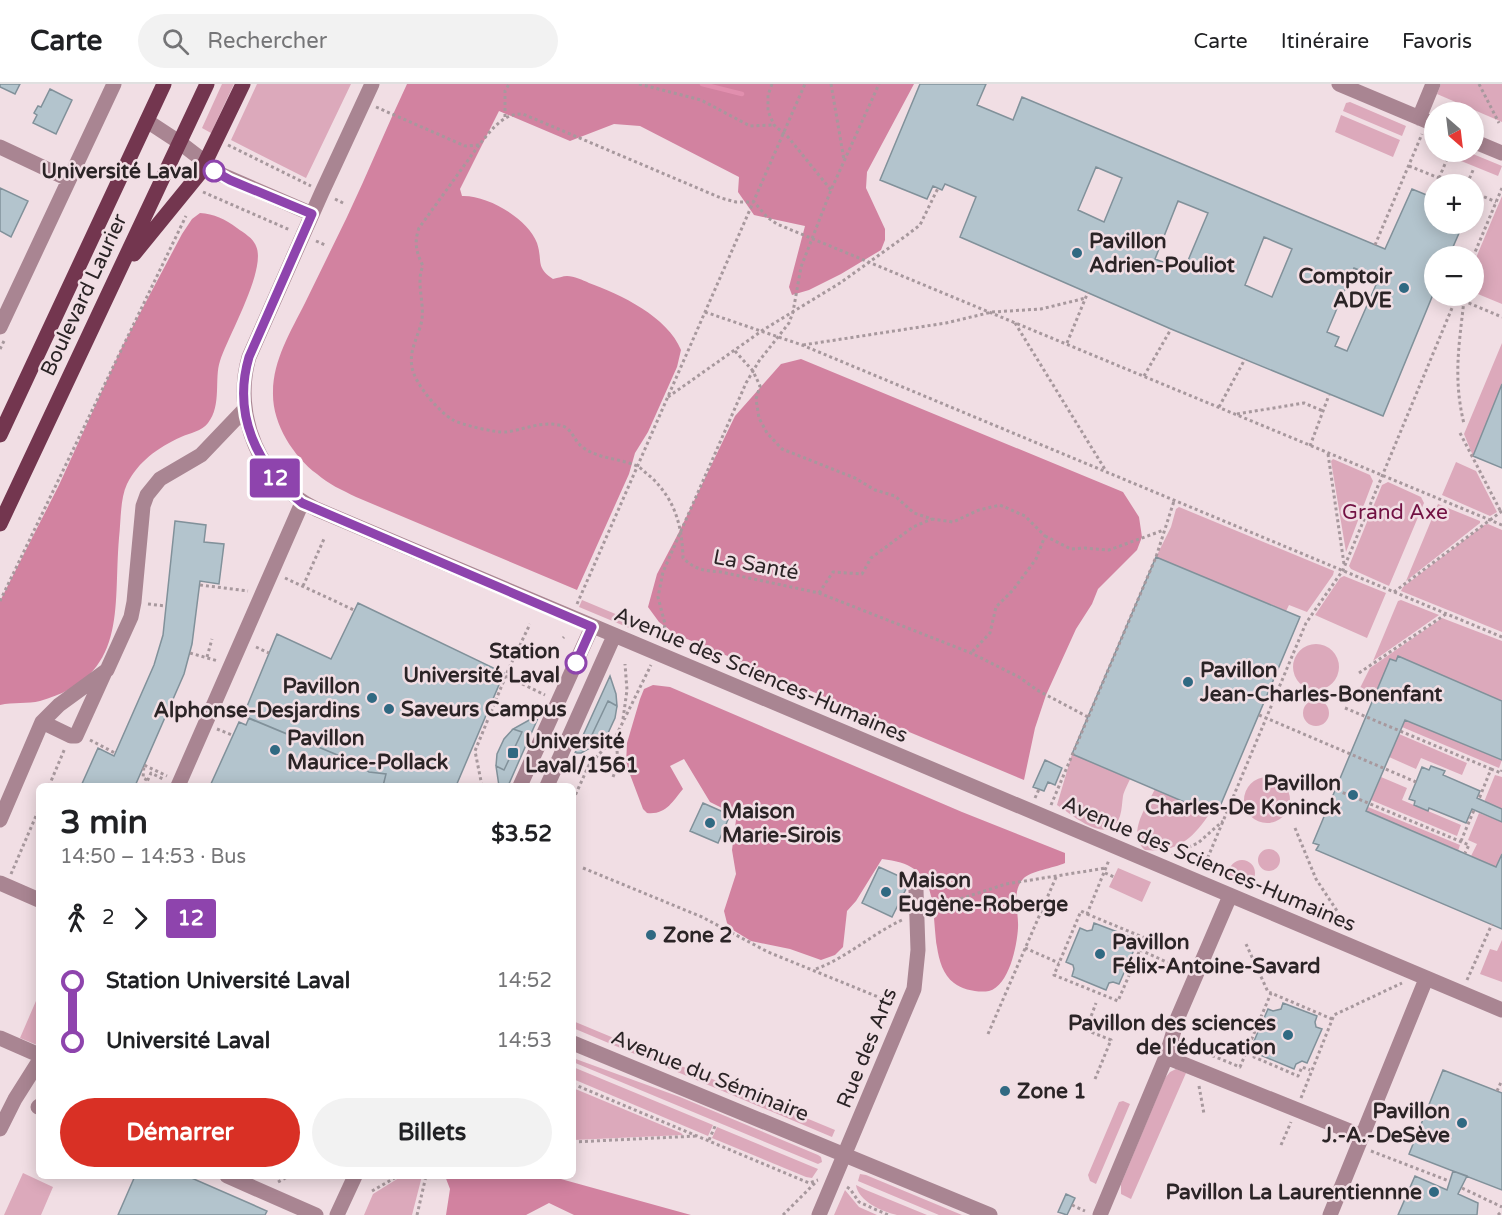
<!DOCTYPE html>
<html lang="fr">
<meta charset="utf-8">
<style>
:root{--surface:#fff;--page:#f2f2f2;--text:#202124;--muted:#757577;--line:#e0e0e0;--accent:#d93025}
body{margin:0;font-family:"Varela Round",sans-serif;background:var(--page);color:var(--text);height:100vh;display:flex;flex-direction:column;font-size:22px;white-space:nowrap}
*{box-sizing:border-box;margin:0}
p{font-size:20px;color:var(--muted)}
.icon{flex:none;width:33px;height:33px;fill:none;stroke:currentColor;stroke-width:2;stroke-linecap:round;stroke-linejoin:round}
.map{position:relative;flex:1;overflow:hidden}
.sheet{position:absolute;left:36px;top:699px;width:540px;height:396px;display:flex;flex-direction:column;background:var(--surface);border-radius:9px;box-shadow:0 3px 15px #0003}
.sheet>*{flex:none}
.badge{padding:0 12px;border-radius:4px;font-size:21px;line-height:39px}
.needle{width:39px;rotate:152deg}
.buttons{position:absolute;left:1424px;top:18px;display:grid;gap:12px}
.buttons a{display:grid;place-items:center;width:60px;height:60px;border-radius:50%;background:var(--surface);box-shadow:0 3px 15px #0003;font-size:30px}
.map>.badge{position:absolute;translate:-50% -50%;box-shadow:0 0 0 3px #fff}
.legs{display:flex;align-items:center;gap:9px;height:66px;padding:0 24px;font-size:20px}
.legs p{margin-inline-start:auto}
.headline{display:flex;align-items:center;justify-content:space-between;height:102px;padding:0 24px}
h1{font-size:33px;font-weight:700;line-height:45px}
.primary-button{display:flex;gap:12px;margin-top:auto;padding:12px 24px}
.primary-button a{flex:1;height:69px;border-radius:36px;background:var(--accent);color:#fff;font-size:24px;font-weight:700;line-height:69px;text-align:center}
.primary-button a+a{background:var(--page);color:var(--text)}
ul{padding:0 24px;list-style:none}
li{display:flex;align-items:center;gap:21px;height:60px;font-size:22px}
li i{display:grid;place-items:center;width:9px;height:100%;margin:0 8px;background:currentColor}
li i::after{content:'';width:15px;height:15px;margin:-8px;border:4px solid;border-radius:50%;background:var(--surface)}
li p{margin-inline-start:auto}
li:first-child i{background:linear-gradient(#0000 50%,currentColor 0)}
li:last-child i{background:linear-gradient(currentColor 50%,#0000 0)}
header{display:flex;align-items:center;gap:36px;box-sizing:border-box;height:84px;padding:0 30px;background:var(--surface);border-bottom:2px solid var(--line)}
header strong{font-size:28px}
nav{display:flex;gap:33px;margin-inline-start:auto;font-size:21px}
.search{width:420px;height:54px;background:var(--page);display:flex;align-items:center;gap:15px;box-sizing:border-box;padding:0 21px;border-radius:33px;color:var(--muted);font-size:22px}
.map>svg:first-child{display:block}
.green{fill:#dca9bb}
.forest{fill:#d282a0}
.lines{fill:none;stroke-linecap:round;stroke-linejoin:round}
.stream{stroke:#e18fae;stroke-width:4.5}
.building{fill:#b3c4cd;stroke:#81919a;stroke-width:1.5;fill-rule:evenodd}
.path{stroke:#a7989d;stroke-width:3;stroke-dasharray:3 3;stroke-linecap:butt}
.minor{stroke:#a98592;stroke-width:15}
.major{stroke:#73364f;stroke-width:15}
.line-1-casing{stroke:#fff;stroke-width:14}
.line-1{stroke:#8e44ad;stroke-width:9}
.stop-1-dot{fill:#fff;stroke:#8e44ad;stroke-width:3}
.poi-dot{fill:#306982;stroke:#f1dee4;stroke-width:2}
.labels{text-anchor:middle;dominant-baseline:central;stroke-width:5;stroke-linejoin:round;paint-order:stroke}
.stop-label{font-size:21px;font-weight:bold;fill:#2b2426;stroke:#f1dee4;text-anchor:end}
.poi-label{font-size:21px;font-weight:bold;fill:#2b2426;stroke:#f1dee4;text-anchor:start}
.street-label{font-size:21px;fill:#2b2426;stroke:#f1dee4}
.park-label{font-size:21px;fill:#721143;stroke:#f1dee4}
</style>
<header>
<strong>Carte</strong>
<div class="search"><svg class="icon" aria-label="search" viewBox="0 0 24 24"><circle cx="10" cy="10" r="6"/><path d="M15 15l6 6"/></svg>Rechercher</div>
<nav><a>Carte</a><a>Itinéraire</a><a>Favoris</a></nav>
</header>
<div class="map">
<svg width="1502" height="1131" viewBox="0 0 1502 1131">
<rect width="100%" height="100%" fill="#f1dee4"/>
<path class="green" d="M222 0H234L211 49 202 44Z
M257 0H351L306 94 231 56Z
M1441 0H1502V38L1437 10Z
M1350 18 1406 42 1402 52 1343 27 1346 19Z
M1341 31 1400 56 1393 73 1335 48Z
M1439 68H1468L1502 82 1498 92Z
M1502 112V220L1473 208V181Z
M1502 259V300L1473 372 1464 350Z
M1333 375 1370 391 1373 397 1346 468 1331 377Z
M1456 378 1476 387 1497 428 1490 432 1442 411Z
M1388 398 1421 413 1424 419 1389 502 1351 485 1349 482 1382 401Z
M1438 420 1480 437V439L1406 497Z
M1179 423 1334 487 1333 491 1307 528 1289 521 1286 527 1156 473 1171 443 1176 425Z
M1488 440 1502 446V548L1401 507 1403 503 1484 441Z
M1344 492 1386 509 1367 554 1315 531 1340 494Z
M582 516 637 539 634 546 579 523Z
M1401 516 1439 531 1373 577 1398 517Z
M1442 534 1502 557V617L1398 573 1396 577 1390 575 1374 613 1359 606 1370 584Z
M1293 583a23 23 0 1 1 46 0a23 23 0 1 1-46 0Z
M1303 629a13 13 0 1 1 26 0a13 13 0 1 1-26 0Z
M1405 636 1502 676 1499 684 1402 643Z
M1399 650 1467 679 1462 691 1421 674 1416 685 1389 673Z
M1072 670 1130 695C1128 700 1124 707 1123 712 1122 719 1122 725 1120 732 1109 764 1073 731 1057 721Z
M1495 691 1502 693V725L1484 718Z
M1381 693 1407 704 1402 716 1461 741 1457 752 1371 716Z
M1244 716a23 23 0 1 1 46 0a23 23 0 1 1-46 0Z
M1155 705 1210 729C1193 754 1178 769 1145 766 1126 750 1147 722 1155 705Z
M1368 723 1460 761 1458 767 1366 727Z
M1479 729 1502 738V770L1496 783 1471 772 1477 760 1468 756Z
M1258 776a11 11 0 1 1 22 0a11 11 0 1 1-22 0Z
M1229 789a13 13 0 1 1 26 0a13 13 0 1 1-26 0Z
M1118 784 1151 798 1142 818 1109 803Z
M1502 856V898L1480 890 1490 865 1497 867Z
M39 910V960L37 961 20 954Z
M573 937 835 1046 832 1053 573 944Z
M573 974 680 1013 818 1071 821 1073 822 1078 818 1080 573 978Z
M573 983 713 1041 708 1052 573 995Z
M1176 985 1186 989 1131 1115 1121 1110V1100L1165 994 1170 988Z
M573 1004 681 1049 683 1051 573 1056Z
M1123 1017 1130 1020 1096 1100 1090 1097 1088 1091 1119 1018Z
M717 1043 818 1085 812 1094 806 1093 712 1054Z
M23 1089 53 1103 41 1131H4Z
M860 1090 866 1091 962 1131H939L858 1097Z
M402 1092H422L412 1131H364L373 1110Z
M856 1101 866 1106 927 1131C918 1131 906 1131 897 1131 883 1128 858 1117 856 1101Z
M845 1106 859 1123 877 1131H834Z"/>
<path class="forest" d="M407 0H914L867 88 866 104 885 145V156L881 166 841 190 809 206 792 211 789 203 805 142 754 131 738 108 739 93 640 42 614 40 570 57 499 27 460 105 462 112C488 111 528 135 537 159 543 177 535 183 553 195 558 194 563 192 567 192 574 192 583 196 589 199 620 210 668 233 681 266L677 283 648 348 635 369 629 390 577 506 356 413C342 406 328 400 317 390 293 372 272 339 273 308 273 276 291 247 305 219 319 190 333 162 347 133 368 89 386 44 407 0Z
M200 129C214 130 225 135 237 144 244 149 253 154 256 162 267 185 228 252 220 277 214 295 222 321 208 339 202 347 190 349 181 353 157 364 139 377 127 400 120 415 121 437 119 454 113 525 129 592 40 617 28 620 13 618 0 621V517L59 401 122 263 182 150 192 135Z
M801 275 1123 408 1139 433 1142 453 1137 466 1098 505 1092 520 1076 545 1046 611 1035 644 1024 696 675 550 659 538 648 523 657 490 679 448 735 332 781 280Z
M653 601 670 603 962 728 1065 769V779C1054 784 1030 787 1023 795 1011 809 1019 827 1018 844 1017 862 1009 902 989 907 979 909 963 906 954 899 943 891 939 876 937 863 931 816 939 781 882 775L856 817 847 827 843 863 835 871 821 876 790 865 751 857 733 846 727 839 724 827 736 790 732 766 736 736 732 729 710 718 684 675 670 682 683 705C672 718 666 731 647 729L643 725 626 680 627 659 640 615 644 605Z
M445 1092H550L691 1131H574L549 1119 526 1131H446L450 1105Z"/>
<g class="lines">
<path class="stream" d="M702 0 742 10"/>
</g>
<path class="building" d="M0 0H20L15 10 0 3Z
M920 0H986L977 21 1013 36 1022 13 1385 165 1412 105 1434 114V140H1463L1449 172H1434V208L1383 332 1171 245 960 153 976 113 945 100 942 106 933 102 927 115 880 96ZM1096 83 1122 94 1104 138 1078 126ZM1178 117 1208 129 1184 186 1155 175ZM1264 153 1292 165 1272 213 1245 201ZM1354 184 1379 194 1347 267 1335 262 1339 253 1327 248Z
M50 5 72 16 56 50 33 39 37 31 34 29 38 22 41 23Z
M0 104 28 117 11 153 0 147Z
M1502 300V384L1473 372Z
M175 437 206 441 204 458 224 460 219 500 200 497 192 560 184 590 135 702H81L98 664 114 672 154 581 163 551Z
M1156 473 1300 533 1218 727 1210 729 1072 670Z
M358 519 504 589 456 702H383L386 690 369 688 359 680 243 632 277 550 331 575Z
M1398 572 1502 617V676L1405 636 1366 727 1496 783 1502 770V845L1316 766 1319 761 1313 759 1390 575 1396 577Z
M610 592 616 610 617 622 608 617 590 655 599 659 581 669H575Z
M608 617 617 622 615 634 608 649 599 659 590 655Z
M249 634 359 680 369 688 386 690 383 702H210L239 638 246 641Z
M538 634 508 702H499L496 682 504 686 522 648 513 645 531 635Z
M513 645 522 648 504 686 496 682 497 670 504 655Z
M1045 676 1062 684 1055 701 1048 698 1044 707 1033 703Z
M1431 682 1445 687 1443 691 1480 707 1477 714 1502 725V738L1472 725 1466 739 1429 724 1428 727 1414 721 1415 717 1409 715 1416 698 1422 683 1429 686Z
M703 719 730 731 718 759 690 747Z
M879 783 910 797 892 833 862 819Z
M1094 839 1128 852 1125 859 1127 863 1134 866 1119 900 1113 898 1109 899 1106 906 1072 892 1074 885 1073 881 1066 878 1080 844 1087 847 1092 846Z
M1283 919 1317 932 1315 938 1316 943 1322 945 1307 979 1302 977 1296 980 1294 985 1258 970 1261 964 1259 959 1254 957 1268 925 1273 927 1281 925Z
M1443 986 1502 1009V1106L1409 1070Z
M1453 1087 1467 1092 1458 1110 1478 1119 1477 1131H1398L1415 1092 1447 1106Z
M135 1092H187L267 1127 265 1131H118Z
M1066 1110 1075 1114 1067 1131 1058 1128Z"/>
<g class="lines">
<path class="path" d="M639 0 701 16 750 42 774 41
M772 0 768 11V27L774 41 788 53 831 106
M831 0 844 76
M1479 0 1499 39
M376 23 465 62 479 61C491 47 502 29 523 30L721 114 736 118H754L767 133 777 140 1502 441
M505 33V7L509 0
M228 61 311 102
M479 61 419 144C414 158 416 168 423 182 415 199 426 221 421 240 417 255 409 267 412 283 414 299 439 328 453 336 462 341 496 349 506 348 523 346 541 337 559 341 572 343 573 355 581 362 597 375 619 374 637 382 642 384 646 390 651 393 675 416 682 441 683 474 695 486 706 487 721 488L819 509 971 569 1019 593 1037 606 1088 633
M1409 82 1454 100
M1439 94 1448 73
M1467 100 1474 84
M203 108 290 146
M1473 108 1496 118
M335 115 345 120
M316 157 325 161
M1375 161 1422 50
M1473 173 1502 104
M1452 212 1502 233
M1464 216C1459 262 1453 294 1464 340
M705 228 802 261 1502 553
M1015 239 1106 387
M1067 259 1088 208
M803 261 946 239 992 228 1041 225 1086 214
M0 265 4 257
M735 267 753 287 760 302 756 315 759 334 767 349 782 365 855 394 875 406 895 412 914 429 932 435 953 438 979 426 1000 421 1025 432 1045 452 1036 475 1013 506 996 523 990 549 971 569
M1144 292 1171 245
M668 313 763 246 840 199 907 151 920 141 938 104
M1219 323 1245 275
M1237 330 1304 319 1323 327
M1460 349 1501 428
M1310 362 1329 311
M1328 370 1344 480
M1045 452 1071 465 1085 464 1109 466 1164 446
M285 494 354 526
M200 501 248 507
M303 502 324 455
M1394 508 1502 427
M819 509 833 488 862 490 871 474 913 443 932 435
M0 517 186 132
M148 520 166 522
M577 520 805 0
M563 554 564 553
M662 556 665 540 658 513 663 488 746 299 759 277 789 239 793 228 801 183 831 106 879 0
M256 563 269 569
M190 569 218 577
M207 573 212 555
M1359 589 1446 530
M506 592 545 611
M1345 624 1491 685 1479 715
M1259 631 1416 698
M623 635 627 606 625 580
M217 645 232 651
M90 656 115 669
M1491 685 1501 689 1502 686
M613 693 618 680 616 652
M147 696 143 694 144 681 167 692
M1315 697 1469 761 1465 769
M49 702 65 664
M145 702 151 689 165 696
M482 702 475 667 509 584 530 540
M1035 714 1039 705
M573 716 589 681 616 652 651 581
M1051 721 1156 473 1174 417
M1295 744 1316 795 1349 845
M1461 757 1474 726
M1172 771 1198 759 1223 737
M583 784 702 833 768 868 893 919
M1203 785 1306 539 1343 486 1457 212
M1105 789 1114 793
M11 790 39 725
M932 824 1006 800 1106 784
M1087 830 1145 854 1118 917 1054 891 1081 827 1087 830 1109 776
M39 856V857
M1246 860 1268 908 1271 909
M1025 864 1059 879
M1140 866 1182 885
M816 885C848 873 873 849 904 835
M1467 896 1492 840
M988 950 1057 791
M1250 960 1258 963 1254 973 1298 992 1302 983 1310 986
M1201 967 1240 983 1271 909 1332 935
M1095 995 1111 956 1086 946 1096 919
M573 1000 809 1099 818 1096
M1199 1002 1204 1030
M1497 1007 1502 996
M1301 1014 1334 931 1402 899
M709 1056 716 1040
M573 1058 697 1052
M1281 1061 1291 1038
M1371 1067 1449 1097
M278 1098 289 1092
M847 1103 850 1105 859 1118 888 1131
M1462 1104 1502 1123
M372 1107 398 1092
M1072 1121 1085 1127
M417 1131 426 1092
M783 1131 815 1099
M1498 1131 1502 1127"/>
<path class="minor" d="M372 0 322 108 249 273C232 331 260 399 316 425L1502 926
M1339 0 1434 40
M1419 34 1433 0
M147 37 179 58 222 91 312 130
M1473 57 1502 69
M0 63 68 95
M0 243 114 0
M42 638 71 652H76L105 588
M178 702 302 419
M520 702 592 543
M547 702 614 552
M0 736 42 638 59 621 107 586 131 533 134 518 143 422 147 411 160 395 201 371 244 326
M0 799 39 816
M0 954 39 971
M573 959 990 1131
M1166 973 1362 1052
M38 1023 39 1022
M0 1045 15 1015 39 977
M227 1092 316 1131
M337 1131 355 1092
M819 1131 914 905 918 866 916 806
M1100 1131 1166 973 1178 933 1230 812
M1330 1131 1426 895"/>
<path class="major" d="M134 170 200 89 243 0
M0 351 164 0
M0 440 207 0"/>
</g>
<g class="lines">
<g class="line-1-casing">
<path id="line-1" d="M214 87 230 96 312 130 249 273C232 331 257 383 302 419L592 543 576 579"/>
</g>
<use href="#line-1" class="line-1"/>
</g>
<g class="stop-1-dot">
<circle cx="214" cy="87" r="10"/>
<circle cx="576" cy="579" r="10"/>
</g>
<g class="poi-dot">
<circle cx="1077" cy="169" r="6"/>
<circle cx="1404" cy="204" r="6"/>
<circle cx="1188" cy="598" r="6"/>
<circle cx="372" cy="614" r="6"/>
<circle cx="389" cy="625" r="6"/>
<circle cx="275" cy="666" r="6"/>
<rect x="507" y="663" width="12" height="12" rx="3"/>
<circle cx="1353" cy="711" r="6"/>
<circle cx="710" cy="739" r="6"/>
<circle cx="886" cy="808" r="6"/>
<circle cx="651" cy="851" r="6"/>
<circle cx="1100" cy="870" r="6"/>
<circle cx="1288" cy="951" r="6"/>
<circle cx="1005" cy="1007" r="6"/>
<circle cx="1462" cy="1039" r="6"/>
<circle cx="1434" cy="1108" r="6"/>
</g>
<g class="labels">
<g class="stop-label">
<text x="198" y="87">Université Laval</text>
<text x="560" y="567">Station<tspan x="560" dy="24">Université Laval</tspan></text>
</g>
<g class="poi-label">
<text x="1089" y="157">Pavillon<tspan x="1089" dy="24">Adrien-Pouliot</tspan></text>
<text x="1392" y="192" text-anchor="end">Comptoir<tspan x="1392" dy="24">ADVE</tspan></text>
<text x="1200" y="586">Pavillon<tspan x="1200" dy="24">Jean-Charles-Bonenfant</tspan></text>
<text x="360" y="602" text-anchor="end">Pavillon<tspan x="360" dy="24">Alphonse-Desjardins</tspan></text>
<text x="401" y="625">Saveurs Campus</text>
<text x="287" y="654">Pavillon<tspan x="287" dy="24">Maurice-Pollack</tspan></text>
<text x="525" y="657">Université<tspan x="525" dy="24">Laval/1561</tspan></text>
<text x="1341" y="699" text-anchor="end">Pavillon<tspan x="1341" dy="24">Charles-De Koninck</tspan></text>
<text x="722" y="727">Maison<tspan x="722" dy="24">Marie-Sirois</tspan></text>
<text x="898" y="796">Maison<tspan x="898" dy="24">Eugène-Roberge</tspan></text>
<text x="663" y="851">Zone 2</text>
<text x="1112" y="858">Pavillon<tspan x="1112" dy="24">Félix-Antoine-Savard</tspan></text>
<text x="1276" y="939" text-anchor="end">Pavillon des sciences<tspan x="1276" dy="24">de l'éducation</tspan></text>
<text x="1017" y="1007">Zone 1</text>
<text x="1450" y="1027" text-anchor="end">Pavillon<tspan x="1450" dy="24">J.-A.-DeSève</tspan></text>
<text x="1422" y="1108" text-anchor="end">Pavillon La Laurentiennne</text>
</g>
<g class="street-label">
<text transform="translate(84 211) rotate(-65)">Boulevard Laurier</text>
<text transform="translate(756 481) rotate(11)">La Santé</text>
<text transform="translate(761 591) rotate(23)">Avenue des Sciences-Humaines</text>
<text transform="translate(1209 780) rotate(23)">Avenue des Sciences-Humaines</text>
<text transform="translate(867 964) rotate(-68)">Rue des Arts</text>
<text transform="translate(710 992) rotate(22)">Avenue du Séminaire</text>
</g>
<g class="park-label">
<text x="1395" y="428">Grand Axe</text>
</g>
</g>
</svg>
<div class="buttons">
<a><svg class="needle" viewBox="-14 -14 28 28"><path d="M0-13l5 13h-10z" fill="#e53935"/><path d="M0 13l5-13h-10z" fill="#757577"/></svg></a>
<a>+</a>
<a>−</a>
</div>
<b class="badge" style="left:275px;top:394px;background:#8e44ad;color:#fff">12</b>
<section class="sheet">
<div class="headline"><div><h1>3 min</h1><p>14:50 – 14:53 · Bus</p></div><b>$3.52</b></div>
<div class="legs"><svg class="icon" aria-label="walk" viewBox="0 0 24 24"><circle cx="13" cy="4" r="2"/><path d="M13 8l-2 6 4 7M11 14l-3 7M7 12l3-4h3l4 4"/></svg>2<svg class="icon" aria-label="forward" viewBox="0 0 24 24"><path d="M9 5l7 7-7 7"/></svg><b class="badge" style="background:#8e44ad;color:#fff">12</b></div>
<ul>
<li><i style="color:#8e44ad"></i><b>Station Université Laval</b><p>14:52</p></li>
<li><i style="color:#8e44ad"></i><b>Université Laval</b><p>14:53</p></li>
</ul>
<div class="primary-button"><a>Démarrer</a><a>Billets</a></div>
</section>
</div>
